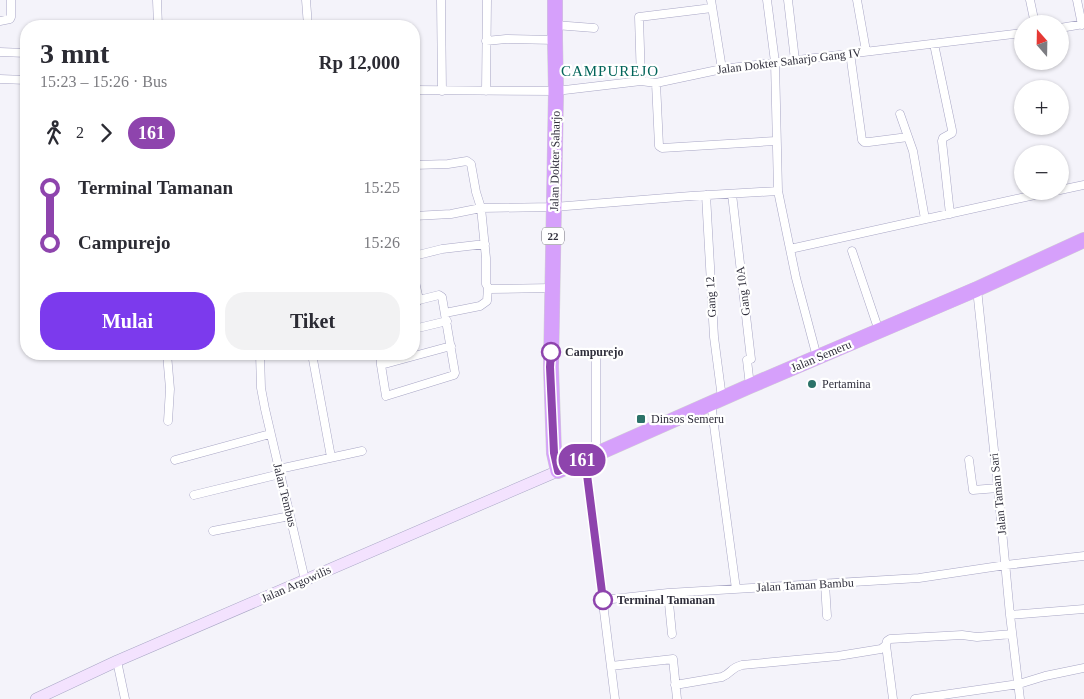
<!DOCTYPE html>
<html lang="id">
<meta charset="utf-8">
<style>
:root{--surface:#fff;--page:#f2f2f3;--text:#2b2b33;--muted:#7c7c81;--accent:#7c3aed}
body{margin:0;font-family:Georgia,serif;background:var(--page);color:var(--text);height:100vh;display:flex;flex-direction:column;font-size:19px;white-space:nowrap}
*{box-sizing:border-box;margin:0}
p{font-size:16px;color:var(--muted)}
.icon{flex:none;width:28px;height:28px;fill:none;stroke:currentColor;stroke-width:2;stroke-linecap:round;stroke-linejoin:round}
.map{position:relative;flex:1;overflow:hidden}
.panel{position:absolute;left:20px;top:20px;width:400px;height:340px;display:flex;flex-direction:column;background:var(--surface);border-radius:20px;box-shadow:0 1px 4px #0004}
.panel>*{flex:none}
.badge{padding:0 10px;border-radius:16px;font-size:18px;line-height:32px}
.needle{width:32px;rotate:340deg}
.controls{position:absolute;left:1014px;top:15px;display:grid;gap:10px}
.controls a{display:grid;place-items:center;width:55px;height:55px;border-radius:50%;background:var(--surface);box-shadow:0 1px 4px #0004;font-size:25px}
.map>.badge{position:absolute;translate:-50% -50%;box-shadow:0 0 0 2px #fff}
.legs{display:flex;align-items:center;gap:8px;height:55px;padding:0 20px;font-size:16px}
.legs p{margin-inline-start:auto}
.headline{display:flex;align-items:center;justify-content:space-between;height:85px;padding:0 20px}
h1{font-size:28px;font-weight:800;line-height:38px}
.button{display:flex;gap:10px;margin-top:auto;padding:10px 20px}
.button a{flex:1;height:58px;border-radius:20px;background:var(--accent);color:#fff;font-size:20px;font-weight:800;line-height:58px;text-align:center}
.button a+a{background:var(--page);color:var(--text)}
ul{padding:0 20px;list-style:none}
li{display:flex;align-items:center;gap:18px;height:55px;font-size:19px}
li i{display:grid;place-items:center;width:8px;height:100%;margin:0 6px;background:currentColor}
li i::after{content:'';width:12px;height:12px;margin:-6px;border:4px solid;border-radius:50%;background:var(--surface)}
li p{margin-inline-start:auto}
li:first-child i{background:linear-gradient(#0000 50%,currentColor 0)}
li:last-child i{background:linear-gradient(currentColor 50%,#0000 0)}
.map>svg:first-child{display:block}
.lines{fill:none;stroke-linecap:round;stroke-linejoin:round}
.street-casing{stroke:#a8a6c5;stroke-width:9}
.secondary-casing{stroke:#a8a6c5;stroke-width:12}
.highway-casing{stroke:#d1d1d4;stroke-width:16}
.street{stroke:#fff;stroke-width:8}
.secondary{stroke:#f3e2fe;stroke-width:11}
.highway{stroke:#d6a0fb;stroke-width:15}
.line-1-casing{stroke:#fff;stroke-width:11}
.line-1{stroke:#8e44ad;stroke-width:8}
.stop-1-dot{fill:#fff;stroke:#8e44ad;stroke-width:2.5}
.poi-dot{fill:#2b7268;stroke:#fff;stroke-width:2}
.labels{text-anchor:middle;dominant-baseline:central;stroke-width:4.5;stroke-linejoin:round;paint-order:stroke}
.shield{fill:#fff;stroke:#6e6d76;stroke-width:1}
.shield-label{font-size:11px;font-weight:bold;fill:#302f3c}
.street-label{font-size:12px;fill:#302f3c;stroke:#fff}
.stop-label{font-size:12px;font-weight:bold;fill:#302f3c;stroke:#fff;text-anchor:start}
.poi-label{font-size:12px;fill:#302f3c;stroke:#fff;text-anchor:start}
.quarter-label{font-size:15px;letter-spacing:1px;fill:#026459;stroke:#fff}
</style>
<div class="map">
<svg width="1084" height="699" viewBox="0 0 1084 699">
<rect width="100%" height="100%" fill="#f4f3fa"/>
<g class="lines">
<g class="street-casing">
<path id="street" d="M157 0 158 26
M306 0 308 26
M441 0 442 91
M711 0 722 69
M767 0 775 62 778 191 796 278 817 357
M788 0 795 60
M857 0 866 51
M1030 0 1035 24
M1077 0 1082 25
M0 21 10 19 11 17V0
M555 25 594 28
M1060 28 1084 24
M486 41 506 39 555 40
M934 44 952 130V133L943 138 942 141 950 214
M0 52 26 53
M850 53 862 140 864 142H869L908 137
M0 79 26 80
M641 81 639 17 712 8
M656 83 659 146 662 148 776 141
M414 90 556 91 641 81 656 83 722 69 1022 33
M486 91 487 0
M900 114 913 151 925 219
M414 165 448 164 467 161 471 164 476 192 481 208 486 258V284L489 289 552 288
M1060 190 1084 185
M732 194 751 359 747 360 750 386
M706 195 714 337 722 398
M414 216 451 214 481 208 554 207 691 196 778 191
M790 249 1053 191
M852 251 879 331
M414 256 442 249 485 244
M414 277 419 300 414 305
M977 289 998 488 1010 615 1020 699
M445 313 480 306 487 301 488 288
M414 329 447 321
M167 354 170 389 168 421
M260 354 261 388 265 409 305 580
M312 354 331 457
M380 354 381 365 451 346
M596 359V454
M381 365 386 396 454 375 455 373 442 297 439 295 419 300
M711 403 736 589
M585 459 615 699
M175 460 270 434
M969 460 973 490 998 488
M279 469 362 451
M194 495 280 474
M213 531 290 516
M825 584 827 616
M668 593 672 634
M603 600 668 593 919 578 1006 565 1084 556
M1010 615 1084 609
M886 645 893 699
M117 661 125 699
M611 666 673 659 677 699
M675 685 722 677C732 673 730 668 742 665L838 656 881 649 886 645 887 641 890 639 962 635 977 637 1012 634
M915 699 1019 684 1045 676 1084 668"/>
</g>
<g class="secondary-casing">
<path id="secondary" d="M36 699 117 661 558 471"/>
</g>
<g class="highway-casing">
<path id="highway" d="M555 0V40L556 91 551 367 554 453 558 471 750 386 977 289 1084 240"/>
</g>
<use href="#street" class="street"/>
<use href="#secondary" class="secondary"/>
<use href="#highway" class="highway"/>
</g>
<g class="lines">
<g class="line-1-casing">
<path id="line-1" d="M551 352 550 367 554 453 558 471 585 459 603 600"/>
</g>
<use href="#line-1" class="line-1"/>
</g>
<g class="stop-1-dot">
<circle cx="551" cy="352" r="9"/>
<circle cx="603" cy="600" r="9"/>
</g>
<g class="poi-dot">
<circle cx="812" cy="384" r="5"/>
<rect x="636" y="414" width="10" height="10" rx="2.5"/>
</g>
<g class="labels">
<rect class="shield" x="542" y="227.5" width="22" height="17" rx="4"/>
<g class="shield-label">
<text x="553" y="236">22</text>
</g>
<g class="street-label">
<text transform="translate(789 61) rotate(-7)">Jalan Dokter Saharjo Gang IV</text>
<text transform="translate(555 161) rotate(-89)">Jalan Dokter Saharjo</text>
<text transform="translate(743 291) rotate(-97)">Gang 10A</text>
<text transform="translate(711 297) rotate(-93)">Gang 12</text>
<text transform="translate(821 356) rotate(-23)">Jalan Semeru</text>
<text transform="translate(998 494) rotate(-96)">Jalan Taman Sari</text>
<text transform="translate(285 495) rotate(76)">Jalan Tembus</text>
<text transform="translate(296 584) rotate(-24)">Jalan Argowilis</text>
<text transform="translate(805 585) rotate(-3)">Jalan Taman Bambu</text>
</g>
<g class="stop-label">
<text x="565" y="352">Campurejo</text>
<text x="617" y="600">Terminal Tamanan</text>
</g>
<g class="poi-label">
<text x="822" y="384">Pertamina</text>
<text x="651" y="419">Dinsos Semeru</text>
</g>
<g class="quarter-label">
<text x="610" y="71">CAMPUREJO</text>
</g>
</g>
</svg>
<div class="controls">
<a><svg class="needle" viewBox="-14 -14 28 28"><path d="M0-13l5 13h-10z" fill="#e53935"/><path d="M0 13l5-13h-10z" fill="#7c7c81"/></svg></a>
<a>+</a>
<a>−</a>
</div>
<b class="badge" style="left:582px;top:460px;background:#8e44ad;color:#fff">161</b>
<section class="panel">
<div class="headline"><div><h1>3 mnt</h1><p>15:23 – 15:26 · Bus</p></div><b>Rp 12,000</b></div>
<div class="legs"><svg class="icon" aria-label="walk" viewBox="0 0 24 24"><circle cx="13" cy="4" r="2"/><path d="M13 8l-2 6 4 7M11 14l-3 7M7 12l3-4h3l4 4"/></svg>2<svg class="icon" aria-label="forward" viewBox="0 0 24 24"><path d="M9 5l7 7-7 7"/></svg><b class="badge" style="background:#8e44ad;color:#fff">161</b></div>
<ul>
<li><i style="color:#8e44ad"></i><b>Terminal Tamanan</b><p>15:25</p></li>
<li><i style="color:#8e44ad"></i><b>Campurejo</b><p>15:26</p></li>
</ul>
<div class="button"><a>Mulai</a><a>Tiket</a></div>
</section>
</div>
